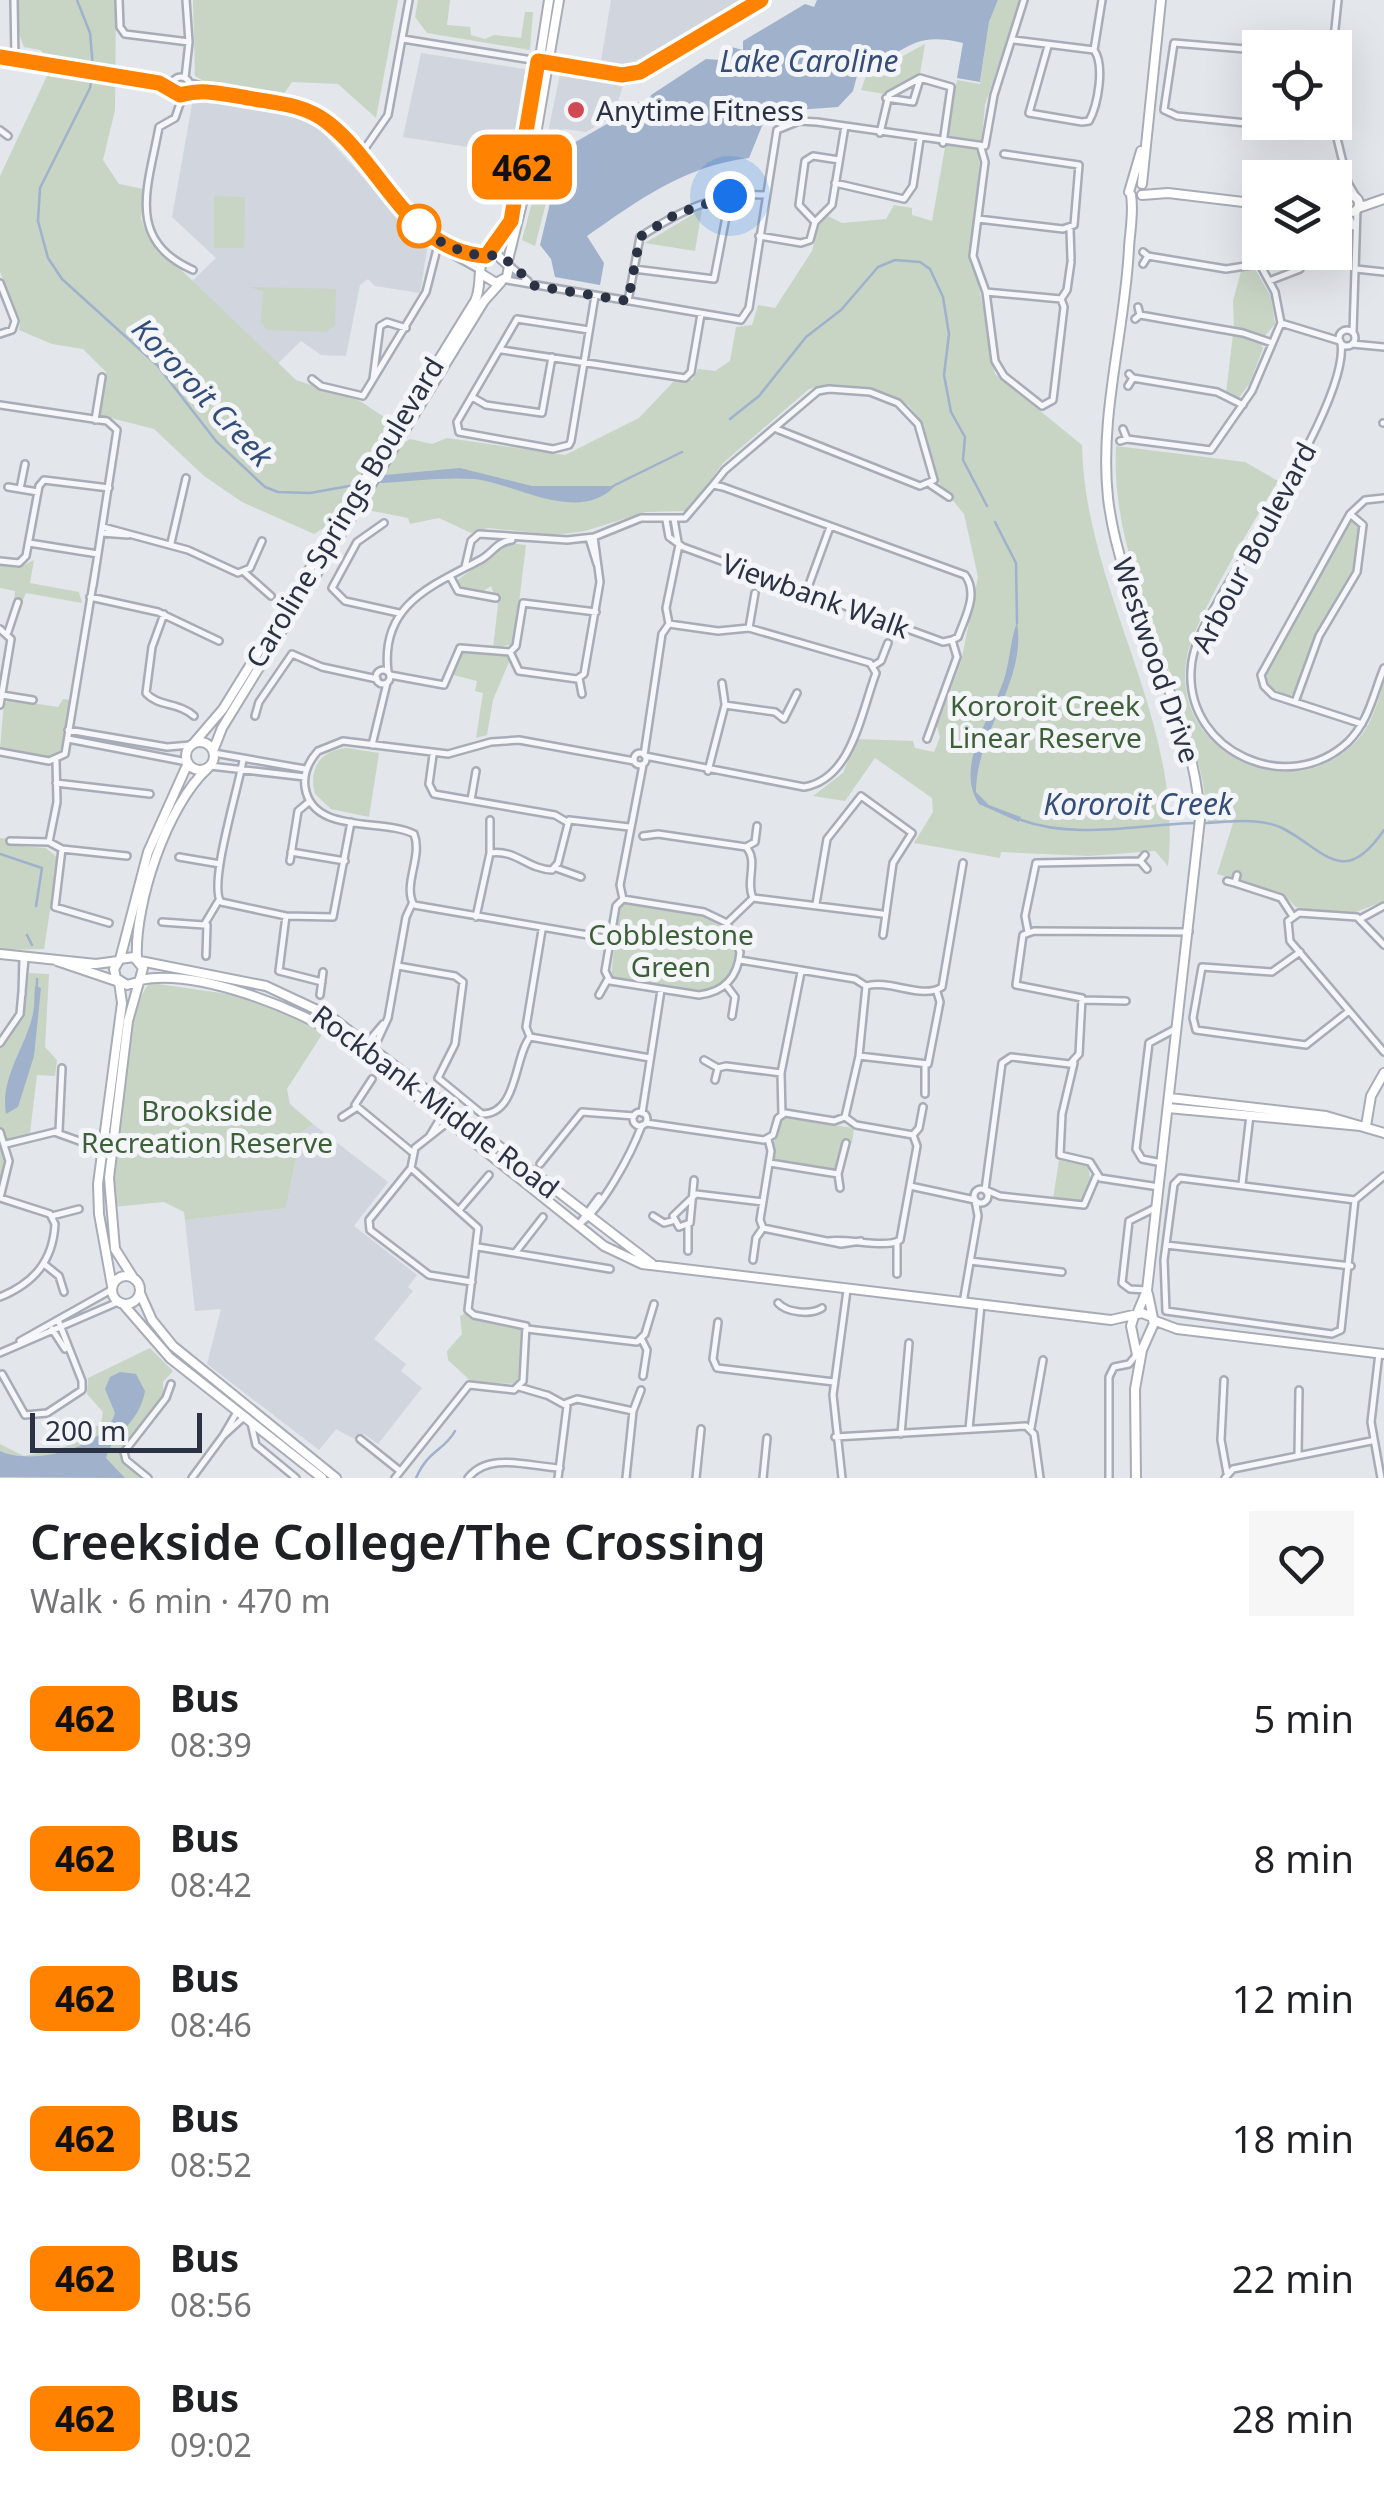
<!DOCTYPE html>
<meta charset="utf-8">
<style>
:root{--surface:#fff;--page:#f6f6f6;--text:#202124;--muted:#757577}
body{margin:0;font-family:"Noto Sans",sans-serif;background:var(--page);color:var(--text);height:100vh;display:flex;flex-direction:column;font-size:38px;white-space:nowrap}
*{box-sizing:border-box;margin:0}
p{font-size:32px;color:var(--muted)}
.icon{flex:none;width:55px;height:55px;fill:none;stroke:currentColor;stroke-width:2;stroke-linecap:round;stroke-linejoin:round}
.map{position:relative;height:1478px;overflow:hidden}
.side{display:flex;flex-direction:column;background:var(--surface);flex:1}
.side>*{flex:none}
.badge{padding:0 20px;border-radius:15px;font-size:35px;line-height:65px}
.tools{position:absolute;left:1242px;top:30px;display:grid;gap:20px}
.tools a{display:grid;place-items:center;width:110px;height:110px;border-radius:0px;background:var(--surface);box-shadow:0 10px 40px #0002;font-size:50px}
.scale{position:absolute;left:30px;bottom:25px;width:172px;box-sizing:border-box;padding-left:10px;border:5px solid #2b3244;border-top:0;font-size:28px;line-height:35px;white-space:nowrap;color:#2b3244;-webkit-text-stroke:8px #f3f5f9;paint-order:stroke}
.you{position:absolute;width:50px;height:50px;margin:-25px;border:8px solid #fff;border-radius:50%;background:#1a73e8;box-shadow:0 0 0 15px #1a73e833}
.map>.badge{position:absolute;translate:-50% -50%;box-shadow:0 0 0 5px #fff}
.round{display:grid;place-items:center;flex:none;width:105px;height:105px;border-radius:0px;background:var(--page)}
.headline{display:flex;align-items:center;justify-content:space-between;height:170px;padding:0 30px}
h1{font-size:48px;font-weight:600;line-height:75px}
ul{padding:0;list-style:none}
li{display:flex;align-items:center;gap:30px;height:140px;padding:0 30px}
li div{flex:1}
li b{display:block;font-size:38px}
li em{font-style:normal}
li .badge{min-width:110px;font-weight:700;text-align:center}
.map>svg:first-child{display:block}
.built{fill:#d1d5dd}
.green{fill:#c8d5c5}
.water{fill:#9fb1cb}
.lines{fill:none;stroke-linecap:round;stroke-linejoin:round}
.stream{stroke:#9fb1cb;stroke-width:2.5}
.street-casing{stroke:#a8acb6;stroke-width:10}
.secondary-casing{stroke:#a8acb6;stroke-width:12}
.street{stroke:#f6f7fa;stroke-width:5}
.secondary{stroke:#fff;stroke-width:8}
.line-casing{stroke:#fff;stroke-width:22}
.line{stroke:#ff8200;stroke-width:15}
.walk{stroke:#2b3244;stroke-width:10;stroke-dasharray:0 18}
.poi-dot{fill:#d04954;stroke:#f3f5f9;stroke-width:4}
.stop-dot{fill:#fff;stroke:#ff8200;stroke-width:5}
.labels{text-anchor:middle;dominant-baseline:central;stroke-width:10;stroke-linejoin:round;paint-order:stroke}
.poi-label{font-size:28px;fill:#2b3244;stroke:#f3f5f9;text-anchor:start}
.street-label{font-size:28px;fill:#2b3244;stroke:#f3f5f9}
.park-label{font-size:28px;fill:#3d6038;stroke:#f3f5f9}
.water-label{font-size:30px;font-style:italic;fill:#344e79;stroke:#f3f5f9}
</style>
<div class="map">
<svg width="1384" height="1478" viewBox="0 0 1384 1478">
<rect width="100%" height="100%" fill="#e3e6eb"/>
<path class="built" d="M611 0H746L631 71 600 67Z
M421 53 531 70 514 154 403 137Z
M560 74 623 85 614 115 586 132 564 129 561 144 546 142Z
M193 99 290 114 317 126 427 249 420 293 375 286 368 279 360 285 346 356 321 355 301 341 277 364 191 282 216 258 172 217Z
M313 1124 388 1182 354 1226 417 1275 408 1287 413 1291 374 1339 406 1364 401 1371 422 1388 378 1444 364 1434 358 1441 336 1429 319 1450 207 1364 221 1309 195 1311 185 1220 286 1208 301 1133Z"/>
<path class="green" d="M18 0H116L115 110 103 160 119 184 143 189 141 219 149 239 296 380 360 401 390 421 384 433 404 443 410 439 432 444 447 438 565 455 639 418 675 380H692L698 369 715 371 730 361 736 327 752 325 758 305 775 308 812 251 819 223 828 216 842 223 886 219 894 205 912 208V215L932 221 957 80 980 84 989 22 998 0H1020L985 105 970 262 979 286 995 374 1082 445C1085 592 1184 719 1168 866L1155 851 1089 856 1001 852 1000 858 914 843 933 812 932 798 875 758 845 801 813 796 843 773 857 739 913 741 915 748 934 752 940 737 937 726 961 662 978 577 964 514 940 485 918 417 908 405 871 388 825 385 809 389 723 463 688 511 646 512 585 531 556 535 488 528 471 533 439 518 410 524 408 518 342 505 328 525 314 534 242 502 204 476 154 429 99 415 106 372 83 349 52 344 19 330 20 321 0 272V176L54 61 40 50 24 47 18 31Z
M193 0H398L376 118 338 84 292 82 283 95 207 83 195 76Z
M418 0H450L447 25 470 27 471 35 485 39 494 35 521 38 525 12H533L530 50 427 33 415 17Z
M925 44 920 74 885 94 861 90 866 76Z
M559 152 535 246 522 240 543 161Z
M214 196 245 197 244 248H214Z
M702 209 695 251 645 243Z
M1255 269 1271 297 1275 324 1264 337 1234 329 1233 301 1241 271Z
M249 287 336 289 335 326 326 332 266 330 261 321 263 291Z
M1233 334 1259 341 1263 348 1250 383 1238 399 1226 393Z
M1116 446 1245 462 1278 481C1256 518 1194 619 1187 657 1168 755 1297 813 1360 737 1373 721 1378 701 1384 681V901L1356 912 1327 913 1296 907 1281 893 1217 874 1233 823H1208C1199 692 1109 579 1116 446Z
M1355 520C1379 549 1328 613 1315 640 1308 657 1302 675 1297 692L1289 696 1270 688 1266 679 1268 667 1348 522Z
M507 543 526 545 514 644 493 648 498 605 491 586 480 593 460 590 455 582Z
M34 560 30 583 79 592 82 603 26 593 22 602 14 601 15 591 0 588V565L18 568Z
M461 650 508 653 511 657 493 700 487 735 476 738 483 693 475 691 477 681 453 675Z
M63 699 70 700 61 753 54 758 0 749 4 703 10 700 58 707Z
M347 748 379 753 369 817 331 809 315 794C308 769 320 750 347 748Z
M0 838 8 839 9 845 46 848 58 858 44 949 0 950Z
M624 904C662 910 725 906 737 951L728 979 706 991 693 992 611 977 618 911Z
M29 973 49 974 45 1047 57 1060 55 1076 37 1075 30 1133 2 1143 5 1158 0 1191V1049L23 1018Z
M151 983 242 996 321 1028V1036L287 1089 290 1104 313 1124 301 1133 286 1208 185 1220 184 1212 164 1202 113 1207C110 1175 127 994 151 983Z
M784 1118 854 1128 852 1143H843L836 1171 775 1160 773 1143Z
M1059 1160 1088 1166 1091 1182 1081 1203 1053 1199Z
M466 1313 474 1319 524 1329 517 1384 472 1382 448 1360 447 1351 462 1334 460 1316Z
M150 1348 173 1371 163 1382V1397L122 1449 124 1461 144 1478H0V1444L24 1456 65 1447 101 1423 103 1412 87 1394 88 1378Z"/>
<path class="water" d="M817 0H998L989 22 980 82 957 78 963 43C904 29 907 59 859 68L853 91 838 107 796 110 764 121 749 158C684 166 639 200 587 236L604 263 600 285 555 277 551 259 540 245 563 149 607 124 616 125 632 102 649 103 651 95 706 59 720 60 731 47 743 50V41L805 4 814 7Z
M460 468 532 486H615C578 525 515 483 474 479 444 477 411 481 381 483L375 482 374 476Z
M1017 622C1027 682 976 732 976 792L989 805 1021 817 1019 822 979 804C953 765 994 714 1005 676 1010 658 1011 638 1017 622Z
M35 986 41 988 34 1056 18 1107 6 1114C0 1079 24 1049 32 1018 35 1008 34 997 35 986Z
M120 1372 136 1374 145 1391C139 1425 113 1432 106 1458L125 1478 0 1477V1451C30 1466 105 1449 115 1413L105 1389 110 1377Z"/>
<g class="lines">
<path class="stream" d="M77 0 90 33 93 67 90 88 40 188 38 221 48 258 62 279 157 365 216 441 265 487 278 492 310 493 360 484
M730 419 759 396 806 337 841 310 878 267 895 260 920 262 930 269 943 297 949 334 944 375 951 412 965 437 963 460 987 506
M613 486 682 452
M995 522 1016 563 1017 623
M1021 820C1076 840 1140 824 1197 823
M1205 823C1229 822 1259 817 1282 828 1324 849 1343 890 1384 830
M0 854 42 868 36 906
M27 935 32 945
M37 979V986
M416 1478C429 1449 444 1451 455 1431"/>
<g class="street-casing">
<path id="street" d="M14 0 15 60
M119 0 120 27 125 34 189 42
M403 39 538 61
M1014 40 1094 50 1102 0
M1048 46 1029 113 1082 122 1089 121C1098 105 1105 65 1094 50
M1333 48 1338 0
M1257 50 1174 43 1164 110 1177 116 1335 132
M0 57 130 80 173 82
M549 63 622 75 640 72 761 0
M1255 65 1259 36
M172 86a9 9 0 1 1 18 0a9 9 0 1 1-18 0Z
M185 78 189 42 186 0
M190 83 312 112 341 136 437 246 480 270
M183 95 175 118 159 127C149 184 124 240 193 270
M886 98 913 102 920 79
M1333 122 1348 183 1357 198
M0 130 8 136
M880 133 889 95 920 78 951 87 943 143
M981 148 985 162 973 256 986 292 995 361 1004 376 1042 406 1053 400 1064 307 1061 299 1067 290 1071 262
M359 157 388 115 409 0
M1345 181 1346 198
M835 183 904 199 913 186 920 139
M1346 210 1354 227
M978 219 1063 229 1074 225 1079 165 1004 154
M815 222 799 205 805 161 813 156 839 160
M1070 229 1071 259
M759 236 801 243 810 240 815 222 832 205 845 126
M440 241 472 256 486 257
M1143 252 1148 256 1143 264
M1148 256 1226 269 1258 264
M510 266 528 281
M634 269 714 279 730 196
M1356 269 1384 272
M507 280 741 320 749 308 777 130 799 121 817 122 985 146 994 95 1024 0
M1269 281 1300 269
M0 283 15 321 12 330 0 334
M986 292 1061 299
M628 301 640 237C680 211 716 192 766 195
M1140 315 1243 333 1272 343
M1135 319 1140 315 1138 307
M1281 323 1340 341
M1339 338a8 8 0 1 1 16 0a8 8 0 1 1-16 0Z
M589 330 517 319 457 422 459 432 553 449 569 445 571 441 595 296
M1353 332 1357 209
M1341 343C1349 395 1251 543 1222 594 1209 619 1192 642 1191 671 1187 752 1288 798 1348 742 1369 721 1373 695 1384 668
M1352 344 1384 347
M502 350 685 378 691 372 701 314
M1133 378 1217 392 1243 405
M312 379 321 386 363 396 426 292 439 241
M373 379 380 326 387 322 406 328
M1128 386 1133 378 1129 374
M472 397 486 405 542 413 552 357
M0 405 107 421 117 430 93 586
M95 420 102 377
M1383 423H1384
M1127 439 1211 450 1252 391 1281 323 1275 292 1257 259 1260 214
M1120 441 1127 439 1123 429
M713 485 725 470 818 391 829 389 870 392 898 403 918 424 934 480 920 486 774 428
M931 485 949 497
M8 487 38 492
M20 489 25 464
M674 519 678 542
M666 520 669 537 683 547 943 642 952 640
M384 523 357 542 332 588 345 601 399 613
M103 527 188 550 238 573 250 568 262 541
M101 533 128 535
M589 538 597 564
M29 543 98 554
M171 543 186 478
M0 561 19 563 26 556 39 486 44 480 109 488
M465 567 471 541 479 534 567 540 594 537 641 518H685L713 485 723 487 965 575C979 594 965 617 958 637L952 640
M245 573 271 596
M450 576 458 591 496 598
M807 590 830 527
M90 597 158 612 219 641
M164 614 152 647 146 693C158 707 179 702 194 716
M749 628 755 593
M0 629 11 639 0 705
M8 632 18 602
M510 652 516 646 523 603 596 612
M873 666 881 661 888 643
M376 677a7 7 0 1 1 14 0a7 7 0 1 1-14 0Z
M388 672C380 605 431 586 480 560 493 553 496 542 512 540
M390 675 444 685 460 648 510 652 519 671 577 679 584 674 600 582 594 537
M579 678 582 694
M722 683 725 704
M2 695 33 700
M1295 702 1319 636 1357 572 1363 525 1350 514
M255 716 259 702 292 654 322 667 377 679
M1362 724 1273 695 1264 686 1261 675 1350 514 1365 500 1384 498
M68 730 167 747 191 745
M68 739 187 762
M927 739 957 657 952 640
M372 745 387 683
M0 752 49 761 65 754 96 566
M634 759a6 6 0 1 1 12 0a6 6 0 1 1-12 0Z
M214 753 305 769
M433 755 429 784 434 794 555 815 567 822
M644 755 662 634 669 624 666 608 679 545
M645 756 804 787C852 779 861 713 876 673L870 663 749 628 718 631 669 624
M243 760C239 786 208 885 221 902L286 916 333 917 351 822
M56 761 57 802 49 842 62 849 127 856
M210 766 305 777
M708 771 725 705 775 712 784 719 797 693
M56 783 150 794
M471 800 476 771
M490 820V853
M643 836 658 834 746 847C759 861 745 881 753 898
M10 841 49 842
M746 847 755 842 757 826
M62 849 55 907 109 923
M291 852 345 861
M1145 855 1140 861 1147 869
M179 857 220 864
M290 861 298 811 310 801
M556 868 581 877
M1227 881 1235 883 1237 875
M1235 883 1281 898 1292 915
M623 899 704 912 727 923 740 952C738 977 724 992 699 995L610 981 605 971 616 906Z
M623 899 620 885 643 765
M816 904 827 839 861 796 912 833 893 863 883 935
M286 916 279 971 322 982
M476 917 490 853C516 849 527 869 552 870L558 863 569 820 629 827
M1360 919 1384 906
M162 922 204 925 219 900
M727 923 753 898 882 914
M542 930 526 1027 530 1037 650 1058
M1028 932 1025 916 1036 863 1140 861
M611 939 414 905C402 885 423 857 414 834 383 818 312 835 305 787 303 772 309 761 318 751L343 741 448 754 491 742 519 740 634 761
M1384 945 1357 917 1299 913 1288 921 1290 941 1384 1052
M1300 952 1272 972 1202 967 1193 1018 1196 1030 1306 1045 1349 1011
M206 956 207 925
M398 966 455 976 463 982 455 1044 438 1078 482 1114C518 1114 514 1057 530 1037
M726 985 735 997 732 1016
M866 986C890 979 922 1000 942 987L963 863
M22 995 23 957
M320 995 323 972
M599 995 608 979
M1083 1000 1126 1001
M0 1043 20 1014 25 958
M367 1043 383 1024
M374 1048 388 1018 406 917 412 904
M859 1056 928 1064 940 1002 937 992
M704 1060 718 1068
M1074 1063 1062 1114 1060 1155 1090 1162 1100 1178 1159 1187
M925 1066V1094
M781 1073 782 1115
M372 1079 355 1105 412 1152
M715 1080 718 1068 726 1066 781 1073 801 972
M633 1119a7 7 0 1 1 14 0a7 7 0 1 1-14 0Z
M642 1113 661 990
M342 1117 356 1108
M646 1123 764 1140 773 1135 778 1118 785 1113 834 1121 845 1117 859 1056 866 986 855 979 740 960
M0 1132 9 1161 0 1198 50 1214 55 1224C53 1261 34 1283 0 1297
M57 1133 82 1142
M913 1135 919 1128 923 1107
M429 1137 441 1117
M768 1139 771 1151 760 1220 763 1228 841 1244 861 1241
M6 1144 59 1131 62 1068
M770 1163 838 1174
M1162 1163 1142 1159 1136 1149 1149 1043 1177 1028
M540 1164 582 1112 634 1116
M411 1168 369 1220 370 1230 429 1275 472 1282
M1180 1178 1355 1200 1341 1330 1332 1334 1166 1311 1164 1260 1174 1184Z
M694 1180 690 1223 679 1227 673 1216 696 1194 763 1202
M1242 1184 1250 1115
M910 1186 975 1200
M840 1188 838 1174 846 1143
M974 1196a7 7 0 1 1 14 0a7 7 0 1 1-14 0Z
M985 1190 1002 1063 1011 1057 1070 1064 1079 1054 1082 998 1016 985 1023 935 1034 931 1189 932
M986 1190 1000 1196 1084 1205 1096 1177
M1355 1200 1384 1176
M460 1209 489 1175
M52 1216 79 1209
M653 1216 664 1223 672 1221
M579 1224 599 1197
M578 1225C603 1208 631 1154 642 1125
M688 1227V1251
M828 1241C849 1238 885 1249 900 1240L917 1146 913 1135 856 1125 845 1117
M1166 1245 1351 1266
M478 1247 610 1269
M515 1253 543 1217
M753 1260 756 1238 763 1228
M970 1261 1062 1272
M44 1264 59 1276 64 1292
M897 1274V1244
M1147 1290 1130 1289 1122 1283 1129 1221 1157 1207
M778 1303C787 1313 811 1315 822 1308
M963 1303 978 1216 975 1200
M718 1322 713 1359 717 1368 834 1382
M52 1329 65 1349
M527 1329 637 1342 645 1334 654 1304
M642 1340 647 1350 643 1376
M20 1341 111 1290
M0 1353 118 1302
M1379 1353 1371 1422 1381 1478
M2 1374 25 1415 47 1413 82 1390V1381L58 1320
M1224 1380 1221 1440 1227 1473
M519 1387 546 1395
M547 1395 567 1406 558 1478
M566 1403 577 1399 633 1411 626 1478
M633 1411 641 1390
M251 1423 256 1445 296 1478
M1031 1428 1043 1360
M969 1429 981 1305
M901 1434 909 1343
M223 1436 237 1412
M835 1437 1026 1426 1034 1434 1040 1478
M360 1439 400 1471
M1298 1455 1299 1390
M148 1478 126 1460 124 1452 166 1398 171 1384
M192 1478 223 1436 244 1417
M395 1478 469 1385 514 1390 523 1381 526 1326 474 1315 468 1310 478 1228 411 1168 415 1148 448 1122
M468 1478C489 1451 530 1467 560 1468
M696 1478 701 1429
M763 1478 767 1438
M842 1478 833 1395 847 1290
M1109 1478V1377L1114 1367 1129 1364 1137 1354
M1225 1478 1233 1469 1371 1441"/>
</g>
<g class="secondary-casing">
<path id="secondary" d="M1142 184 1161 0
M1129 192 1141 151
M1131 195C1134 212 1130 230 1129 248 1125 331 1099 415 1108 498 1121 610 1194 704 1200 819L1147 1290 1137 1314
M1142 195 1168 193 1260 204
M1343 204a8 8 0 1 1 16 0a8 8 0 1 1-16 0Z
M1358 208 1384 199
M488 255 511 221 520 186 549 0
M508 260 529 175 559 0
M186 756a14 14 0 1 1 28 0a14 14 0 1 1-28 0Z
M193 744 223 709 475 301C482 287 477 272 483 259L497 255 509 266 507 277 496 283 480 273
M213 751 222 728 484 301 501 282
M0 954 96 964 118 961
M120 959 148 852 188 763
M137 959C134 904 167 805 208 768
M57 961 119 982
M140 961 266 986 330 1016 652 1264
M140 980C197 968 300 1009 348 1041L604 1246 642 1264 1111 1320 1142 1313 1152 1317
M1170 1098 1326 1116 1384 1133
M1168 1108 1361 1126
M1366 1126 1371 1096 1384 1073
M112 1290a14 14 0 1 1 28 0a14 14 0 1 1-28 0Z
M134 1279 115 1249 109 1178 128 1021 143 968 134 957 120 959 114 969 116 978 127 985 138 982
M112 1286 99 1214 98 1184 122 1003 119 982
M140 1293 152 1320 173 1346 336 1478
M124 1305 170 1358 322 1478
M1134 1316 1131 1326 1137 1355
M1153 1320 1177 1329 1384 1354
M1136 1478 1135 1389 1142 1350 1154 1323 1148 1294"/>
</g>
<use href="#street" class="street"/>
<use href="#secondary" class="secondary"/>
</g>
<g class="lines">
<g class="line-casing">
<path id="line" d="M0 57 159 83 180 95C204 88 223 94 248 98 275 103 304 104 327 122 382 164 409 252 486 256L511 221 538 61 622 75 640 72 761 0"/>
</g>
<use href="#line" class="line"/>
<path class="walk" d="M419 226 416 223 428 236 468 254 502 256 535 286 628 301 640 237 676 214 730 196"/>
</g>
<circle class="poi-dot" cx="576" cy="110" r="10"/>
<circle class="stop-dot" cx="419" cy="226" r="20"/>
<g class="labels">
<g class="poi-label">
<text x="596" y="110">Anytime Fitness</text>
</g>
<g class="street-label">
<text transform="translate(344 512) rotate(-59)">Caroline Springs Boulevard</text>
<text transform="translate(1253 547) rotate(-62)">Arbour Boulevard</text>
<text transform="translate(816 595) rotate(20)">Viewbank Walk</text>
<text transform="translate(1157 660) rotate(71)">Westwood Drive</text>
<text transform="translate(436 1101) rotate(37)">Rockbank Middle Road</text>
</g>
<g class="park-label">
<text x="1045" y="705">Kororoit Creek<tspan x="1045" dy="32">Linear Reserve</tspan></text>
<text x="671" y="934">Cobblestone<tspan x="671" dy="32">Green</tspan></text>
<text x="207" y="1110">Brookside<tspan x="207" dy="32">Recreation Reserve</tspan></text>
</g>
<g class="water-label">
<text x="809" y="60">Lake Caroline</text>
<text transform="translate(203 392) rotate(47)">Kororoit Creek</text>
<text x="1138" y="803">Kororoit Creek</text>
</g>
</g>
</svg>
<div class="tools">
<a><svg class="icon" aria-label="locate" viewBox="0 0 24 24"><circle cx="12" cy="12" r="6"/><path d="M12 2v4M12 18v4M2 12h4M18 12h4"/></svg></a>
<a><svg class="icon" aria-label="layers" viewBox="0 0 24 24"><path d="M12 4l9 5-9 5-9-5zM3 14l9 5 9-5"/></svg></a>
</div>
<div class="scale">200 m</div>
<div class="you" style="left:730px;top:196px"></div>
<b class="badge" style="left:522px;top:167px;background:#ff8200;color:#111">462</b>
</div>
<section class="side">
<div class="headline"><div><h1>Creekside College/The Crossing</h1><p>Walk · 6 min · 470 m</p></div><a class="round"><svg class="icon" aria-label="heart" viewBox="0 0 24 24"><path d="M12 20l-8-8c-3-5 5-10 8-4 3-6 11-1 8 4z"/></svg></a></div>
<ul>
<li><span class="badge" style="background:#ff8200;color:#111">462</span><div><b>Bus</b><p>08:39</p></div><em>5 min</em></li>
<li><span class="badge" style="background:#ff8200;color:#111">462</span><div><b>Bus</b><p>08:42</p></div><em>8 min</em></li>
<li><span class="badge" style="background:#ff8200;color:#111">462</span><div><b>Bus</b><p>08:46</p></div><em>12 min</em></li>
<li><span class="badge" style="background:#ff8200;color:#111">462</span><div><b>Bus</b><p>08:52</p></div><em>18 min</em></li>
<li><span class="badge" style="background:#ff8200;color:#111">462</span><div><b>Bus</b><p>08:56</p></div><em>22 min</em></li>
<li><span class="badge" style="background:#ff8200;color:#111">462</span><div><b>Bus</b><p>09:02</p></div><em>28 min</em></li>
</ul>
</section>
